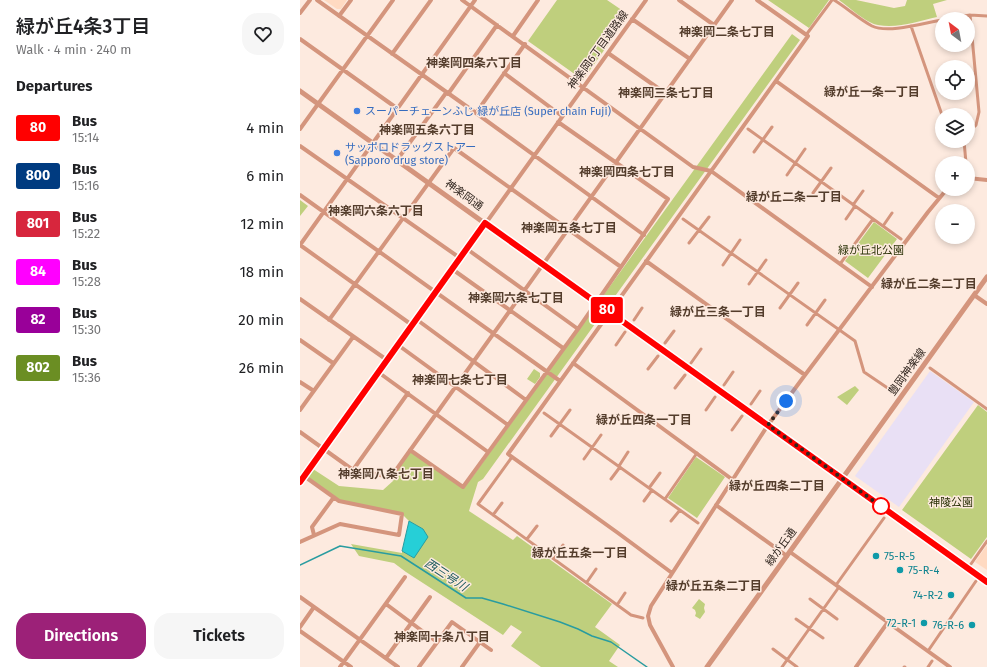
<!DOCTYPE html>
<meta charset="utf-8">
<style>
:root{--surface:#fff;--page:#f6f6f6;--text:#202124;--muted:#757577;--accent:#9c2178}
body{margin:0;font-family:"Fira Sans","Noto Sans JP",sans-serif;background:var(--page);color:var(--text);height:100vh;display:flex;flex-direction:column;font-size:15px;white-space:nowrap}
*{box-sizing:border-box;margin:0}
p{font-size:13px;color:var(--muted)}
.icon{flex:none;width:22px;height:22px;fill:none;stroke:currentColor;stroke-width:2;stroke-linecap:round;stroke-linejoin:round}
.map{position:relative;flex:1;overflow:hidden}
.sheet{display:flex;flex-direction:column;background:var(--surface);width:300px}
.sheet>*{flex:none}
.badge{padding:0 8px;border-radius:3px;font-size:14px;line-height:26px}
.needle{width:26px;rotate:328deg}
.fabs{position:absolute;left:635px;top:12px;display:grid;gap:8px}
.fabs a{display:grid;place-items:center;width:40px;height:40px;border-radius:50%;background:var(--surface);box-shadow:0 2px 6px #0003;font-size:20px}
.you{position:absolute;width:20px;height:20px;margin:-10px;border:3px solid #fff;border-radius:50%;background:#1a73e8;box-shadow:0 0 0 6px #1a73e833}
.map>.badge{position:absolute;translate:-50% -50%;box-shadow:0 0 0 2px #fff}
h2{padding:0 16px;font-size:15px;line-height:36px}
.round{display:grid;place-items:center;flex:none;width:42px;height:42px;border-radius:16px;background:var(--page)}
.headline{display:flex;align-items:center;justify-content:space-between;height:68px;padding:0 16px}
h1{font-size:19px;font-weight:600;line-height:30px}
.cta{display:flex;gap:8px;margin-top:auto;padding:8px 16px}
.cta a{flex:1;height:46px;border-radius:16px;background:var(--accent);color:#fff;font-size:16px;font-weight:600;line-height:46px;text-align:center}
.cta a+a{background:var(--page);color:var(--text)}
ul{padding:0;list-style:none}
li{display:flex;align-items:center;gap:12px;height:48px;padding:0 16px}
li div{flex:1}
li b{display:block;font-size:15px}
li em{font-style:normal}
li .badge{min-width:44px;font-weight:700;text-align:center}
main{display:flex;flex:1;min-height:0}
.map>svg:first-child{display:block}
.commercial{fill:#e9e0f5}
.built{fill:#ffdac2}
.green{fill:#bfcf7d}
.water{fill:#26cfd7;stroke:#299ca0}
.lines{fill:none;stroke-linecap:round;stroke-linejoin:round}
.stream{stroke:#299ca0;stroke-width:1.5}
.pedestrian{stroke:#d4957d;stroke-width:3}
.minor{stroke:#d4957d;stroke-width:4}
.tertiary{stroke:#d4957d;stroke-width:5}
.line-casing{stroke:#fff;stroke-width:9}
.line{stroke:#f00;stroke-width:6}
.walk{stroke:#30251e;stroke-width:4;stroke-dasharray:0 7.2}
.shop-dot{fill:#3f7fe0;stroke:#fdeadf;stroke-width:1.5}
.stop-dot{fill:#fff;stroke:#f00;stroke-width:2}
.culture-dot{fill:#0f9aa8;stroke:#fdeadf;stroke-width:1.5}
.labels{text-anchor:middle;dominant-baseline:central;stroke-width:3;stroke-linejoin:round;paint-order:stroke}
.street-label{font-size:11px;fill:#30251e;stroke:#fdeadf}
.shop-label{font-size:11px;fill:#366cbe;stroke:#fdeadf;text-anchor:start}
.park-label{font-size:11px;fill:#2c3308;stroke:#fdeadf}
.culture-label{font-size:11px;fill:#0d838f;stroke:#fdeadf;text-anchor:end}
.neighbourhood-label{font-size:12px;font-weight:bold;fill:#543d2c;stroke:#fdeadf}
.water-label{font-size:12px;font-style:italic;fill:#1a5a5d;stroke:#fdeadf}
</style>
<main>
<section class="sheet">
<div class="headline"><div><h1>緑が丘4条3丁目</h1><p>Walk · 4 min · 240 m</p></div><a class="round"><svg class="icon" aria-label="heart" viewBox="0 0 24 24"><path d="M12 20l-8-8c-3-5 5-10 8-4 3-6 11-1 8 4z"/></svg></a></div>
<h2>Departures</h2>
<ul>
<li><span class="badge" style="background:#f00;color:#fff">80</span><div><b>Bus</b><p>15:14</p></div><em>4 min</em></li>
<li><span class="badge" style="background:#003b80;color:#fff">800</span><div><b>Bus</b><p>15:16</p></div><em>6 min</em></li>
<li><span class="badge" style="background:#d7263d;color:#fff">801</span><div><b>Bus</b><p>15:22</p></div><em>12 min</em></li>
<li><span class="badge" style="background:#f0f;color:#fff">84</span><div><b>Bus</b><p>15:28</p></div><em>18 min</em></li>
<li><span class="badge" style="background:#909;color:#fff">82</span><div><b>Bus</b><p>15:30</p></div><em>20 min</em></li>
<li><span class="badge" style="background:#6b8e23;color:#fff">802</span><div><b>Bus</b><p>15:36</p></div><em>26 min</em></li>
</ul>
<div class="cta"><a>Directions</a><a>Tickets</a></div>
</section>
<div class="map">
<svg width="687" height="667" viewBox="0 0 687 667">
<rect width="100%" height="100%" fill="#fdeadf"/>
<path class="commercial" d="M630 371 674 402 599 507 555 476Z"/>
<path class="built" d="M24 0H47L41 9H37Z
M687 545V570L675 562Z"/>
<path class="green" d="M257 0H307L329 15 283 80 228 41Z
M468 0H529L509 28Z
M539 0H556L594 8 605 6 607 0H647L633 4 637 17C619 21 597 29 578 25 566 23 549 7 539 0Z
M492 34 500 40 183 479 178 482 169 511 213 540 217 536 312 604 295 627 320 645 309 661 318 667H241L211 646 222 632 211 625 203 635 106 572 94 563 59 556 51 544 102 553V551L114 558 123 529 109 521 102 514 39 501 7 478 13 469 39 486 83 490 93 481 91 477 110 450 163 487 173 476Z
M0 200 8 206 0 216Z
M574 222 597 239 568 278 545 261Z
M234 369 240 373V377L235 384 227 379Z
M555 386 559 390 547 405 537 397Z
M678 405 687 412V537L671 559 602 510Z
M396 457 425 477 397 518 368 498Z
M399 599 405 604 404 608 405 612 400 619 395 616 396 613 395 610 392 608Z"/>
<path class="water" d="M109 521 123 529 128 537 114 558 102 551Z"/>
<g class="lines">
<path class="stream" d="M0 565 40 546 101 556 166 598H182L203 604 260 622 278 629 292 636 311 642 347 667"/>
<path class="pedestrian" d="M534 0C547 8 559 19 572 26 588 34 624 23 642 20
M647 19 670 15 687 16
M611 26 642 115
M506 35 532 0
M448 129 601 239
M668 132 676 125 679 112 670 15
M664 141 666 163
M454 152 472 127
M487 175 505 149
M513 193 531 168
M553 205 563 191
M383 219 555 341 564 372 595 393
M546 219 555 206
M583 226 592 213
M389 243 409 217
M540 264 573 219
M423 265 440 240
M449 284 466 260
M480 308 498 283
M334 320 342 308
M507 325 525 300
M365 343 374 331
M316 345 325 332
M391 363 401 349
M630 368 687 409
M348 369 358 356
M424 385 433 372
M375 388 385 375
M451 404 460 391
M406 410 415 397
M244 413 398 523
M432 430 442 416
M251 436 270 410
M212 457 178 504 331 615 343 618
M284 459 301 435
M319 466 328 452
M311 479 320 467
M349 488 360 473
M365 499 397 453
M344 501 352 490
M193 515 202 503
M371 521 380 510
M227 539 237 526
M254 559 263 545
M671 564 687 541
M287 582 296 569
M536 585 584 518
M510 599 537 619
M317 605 325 593
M496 619 523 638
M473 649 497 667
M628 651 676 581
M482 667 539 587
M604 667H605
M628 667 632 661"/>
<path class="minor" d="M17 0 176 113 344 235
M162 0 393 167 411 171 572 287
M379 0 414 25
M0 13 10 0
M39 16 51 0
M332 19 390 59
M213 36 238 0
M0 39 98 109
M308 53 365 93
M92 54 131 0
M204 73 262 116
M476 81 639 198
M148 94 197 25
M176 113 225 44
M0 129 93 0
M0 146 160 258
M97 160 146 93
M668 178 687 180
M0 195 260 381
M0 245 175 0
M0 245 112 325
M167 249 278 329
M346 261 505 375
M152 269 263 348
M674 295 687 304
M0 299 87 360
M116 319 226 400
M29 320 154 148 321 267
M0 340 33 363
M98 345 208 425
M273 363 433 480
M78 372 188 452
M0 382 14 391
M108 393 53 470 91 477 432 0
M0 410 53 337
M0 432 53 470
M110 450 163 487 278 329 368 199 258 122
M0 482 346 0
M416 505 487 556
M14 535 12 527 34 497
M0 542 40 524 99 535 102 514 39 501 4 476
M490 552 650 667
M372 573 318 533 208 454 508 36 457 0
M0 597 98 667
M86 604 137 642
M0 627 14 607
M0 631 51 667
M86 658 130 597
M40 667 105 577
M119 667 152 622 191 650
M162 667 180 642
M373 667 350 625 348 616 351 606 468 425 505 375 628 212 647 189
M556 667 588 622"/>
<path class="tertiary" d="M0 91 687 583
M407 667 687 277"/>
</g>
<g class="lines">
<g class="line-casing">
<path id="line" d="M0 482 185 223 687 582"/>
</g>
<use href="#line" class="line"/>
<path class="walk" d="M486 401 468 425 585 509 581 506"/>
</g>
<g class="shop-dot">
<circle cx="57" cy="111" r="4"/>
<circle cx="37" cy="153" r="4"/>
</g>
<circle class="stop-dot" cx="581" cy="506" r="8"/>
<g class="culture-dot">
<circle cx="576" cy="556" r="4"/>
<circle cx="600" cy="570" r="4"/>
<circle cx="651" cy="595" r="4"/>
<circle cx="624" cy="623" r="4"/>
<circle cx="672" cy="625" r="4"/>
</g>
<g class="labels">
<g class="street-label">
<text transform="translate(298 50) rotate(-54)">神楽岡6丁目道路線</text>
<text transform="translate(164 195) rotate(36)">神楽岡通</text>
<text transform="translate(607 372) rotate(-54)">豊岡神楽線</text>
<text transform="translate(481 547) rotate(-54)">緑が丘通</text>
</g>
<g class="shop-label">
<text x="65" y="111">スーパーチェーンふじ 緑が丘店 (Super chain Fuji)</text>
<text x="45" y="147">サッポロドラッグストアー<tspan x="45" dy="13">(Sapporo drug store)</tspan></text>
</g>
<g class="park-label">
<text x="571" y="250">緑が丘北公園</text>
<text x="651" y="502">神陵公園</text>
</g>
<g class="culture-label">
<text x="584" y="556" text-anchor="start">75-R-5</text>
<text x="608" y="570" text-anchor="start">75-R-4</text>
<text x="643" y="595">74-R-2</text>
<text x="616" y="623">72-R-1</text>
<text x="664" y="625">76-R-6</text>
</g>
<g class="neighbourhood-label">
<text x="427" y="32">神楽岡二条七丁目</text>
<text x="174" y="63">神楽岡四条六丁目</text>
<text x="572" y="92">緑が丘一条一丁目</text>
<text x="366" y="93">神楽岡三条七丁目</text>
<text x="127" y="130">神楽岡五条六丁目</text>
<text x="327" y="172">神楽岡四条七丁目</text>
<text x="494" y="197">緑が丘二条一丁目</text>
<text x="76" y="211">神楽岡六条六丁目</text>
<text x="269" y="228">神楽岡五条七丁目</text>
<text x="629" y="284">緑が丘二条二丁目</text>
<text x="216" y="298">神楽岡六条七丁目</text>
<text x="418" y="312">緑が丘三条一丁目</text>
<text x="160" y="380">神楽岡七条七丁目</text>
<text x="344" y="420">緑が丘四条一丁目</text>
<text x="86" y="474">神楽岡八条七丁目</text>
<text x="477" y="486">緑が丘四条二丁目</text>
<text x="280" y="553">緑が丘五条一丁目</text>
<text x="414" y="586">緑が丘五条二丁目</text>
<text x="142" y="637">神楽岡十条八丁目</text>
</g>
<g class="water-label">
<text transform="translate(146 575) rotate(33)">西三号川</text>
</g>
</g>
</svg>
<div class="fabs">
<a><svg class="needle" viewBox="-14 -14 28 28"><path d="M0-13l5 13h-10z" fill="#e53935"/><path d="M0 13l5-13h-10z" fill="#757577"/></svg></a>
<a><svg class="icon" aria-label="locate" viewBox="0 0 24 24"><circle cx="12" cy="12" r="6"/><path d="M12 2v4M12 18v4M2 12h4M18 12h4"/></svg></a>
<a><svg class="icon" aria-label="layers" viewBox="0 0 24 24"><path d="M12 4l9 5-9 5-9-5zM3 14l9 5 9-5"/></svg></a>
<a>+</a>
<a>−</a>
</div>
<div class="you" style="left:486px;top:401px"></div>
<b class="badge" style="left:307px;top:310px;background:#f00;color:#fff">80</b>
</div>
</main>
